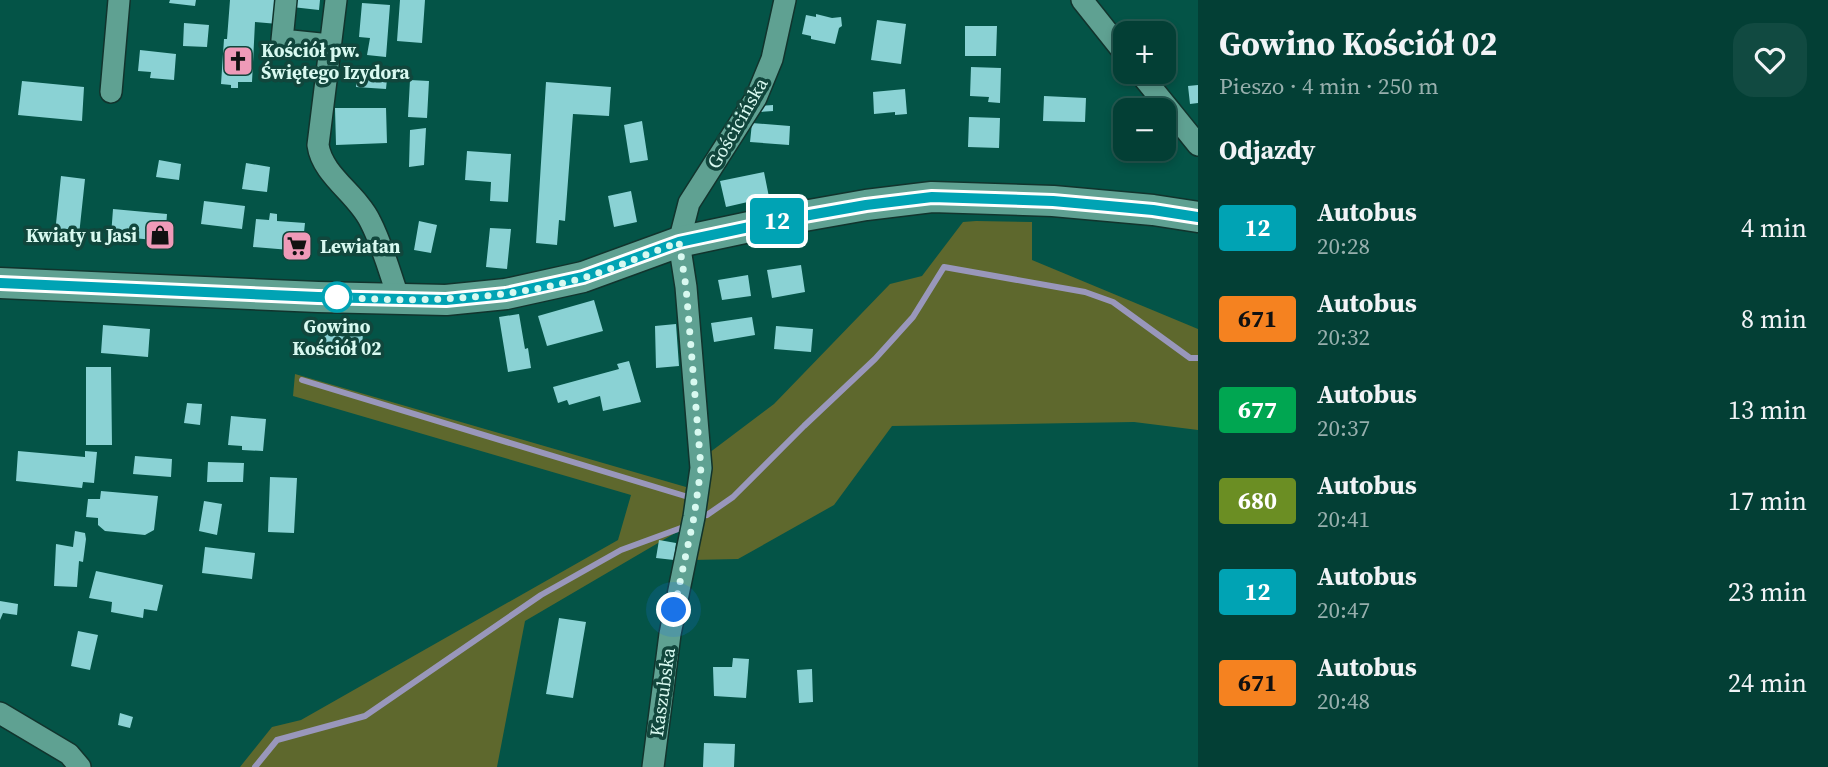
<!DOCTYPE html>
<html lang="pl">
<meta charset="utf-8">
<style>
:root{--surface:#033f35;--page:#114a41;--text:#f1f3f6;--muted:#97afad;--line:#245850}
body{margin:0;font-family:"Source Serif 4",serif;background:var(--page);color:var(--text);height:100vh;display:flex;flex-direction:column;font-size:26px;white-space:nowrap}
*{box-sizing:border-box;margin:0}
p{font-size:23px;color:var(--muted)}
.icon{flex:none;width:38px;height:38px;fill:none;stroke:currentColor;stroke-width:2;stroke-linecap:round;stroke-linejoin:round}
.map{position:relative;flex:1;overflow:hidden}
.details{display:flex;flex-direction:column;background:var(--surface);width:630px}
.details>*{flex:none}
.badge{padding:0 14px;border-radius:5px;font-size:24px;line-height:46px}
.controls{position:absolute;left:1113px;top:21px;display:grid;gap:14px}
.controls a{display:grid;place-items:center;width:63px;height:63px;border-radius:14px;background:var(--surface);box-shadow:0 4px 10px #0003,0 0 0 2px var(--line);font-size:35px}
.you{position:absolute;width:35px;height:35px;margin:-18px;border:5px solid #fff;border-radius:50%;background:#1a73e8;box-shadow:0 0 0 10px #1a73e833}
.map>.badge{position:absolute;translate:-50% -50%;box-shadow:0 0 0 4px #fff}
h2{padding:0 21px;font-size:26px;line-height:63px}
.round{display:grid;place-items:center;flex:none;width:74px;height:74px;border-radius:21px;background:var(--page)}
.head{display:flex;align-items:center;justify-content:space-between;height:119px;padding:0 21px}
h1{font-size:33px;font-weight:700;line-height:52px}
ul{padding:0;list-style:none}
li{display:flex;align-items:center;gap:21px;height:91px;padding:0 21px}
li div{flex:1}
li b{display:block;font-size:26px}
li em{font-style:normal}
li .badge{min-width:77px;font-weight:700;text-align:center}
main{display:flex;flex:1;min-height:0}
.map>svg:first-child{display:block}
.grass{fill:#5e682d}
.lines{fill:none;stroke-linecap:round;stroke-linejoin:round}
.stream{stroke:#9997bb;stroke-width:6}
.building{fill:#8ad2d4}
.street-casing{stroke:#11342d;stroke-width:24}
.secondary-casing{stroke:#11342d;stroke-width:33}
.street{stroke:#5fa192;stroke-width:21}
.secondary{stroke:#5fa192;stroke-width:30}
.line-casing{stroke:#fff;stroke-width:16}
.line{stroke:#00a3b4;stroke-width:10}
.walk{stroke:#d8f9f0;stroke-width:7;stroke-dasharray:0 12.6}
.stop-dot{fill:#fff;stroke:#00a3b4;stroke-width:3.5}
.labels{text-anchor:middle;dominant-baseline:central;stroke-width:7;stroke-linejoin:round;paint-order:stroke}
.poi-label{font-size:19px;font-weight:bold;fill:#d8f9f0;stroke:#11463c;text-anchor:start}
.street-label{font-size:19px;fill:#d8f9f0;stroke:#11463c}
.stop-label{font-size:19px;font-weight:bold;fill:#d8f9f0;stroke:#11463c}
</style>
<main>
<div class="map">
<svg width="1198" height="767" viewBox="0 0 1198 767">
<rect width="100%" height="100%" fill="#045447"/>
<path class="grass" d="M976 221 1032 222V260L1198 329V430L1134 422 892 426 834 505 738 559 692 560 705 456 774 404 890 284 922 276 963 222Z
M295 374 686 487 682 529 525 621 497 767H240L272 727 301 720 618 540 631 495 293 396Z"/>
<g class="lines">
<path class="stream" d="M302 380 685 496
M707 515 733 497 804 426 875 359 913 317 944 267 1085 292 1113 302 1190 358H1198
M255 767 277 740 365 716 541 595 621 550 681 528"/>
</g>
<path class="building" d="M170 0H196L195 6 169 3Z
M230 0H279L278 24 255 22 252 82H238V88H231V85L221 84 224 39H227Z
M293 0H320L319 10 292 7Z
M400 0H425L422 43 397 41Z
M362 3 390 5 386 57 367 55 370 38 359 37Z
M816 14 832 18 841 17 842 26 839 28 835 44 811 39V36L802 34 806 15 816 17Z
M877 20 906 24 901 64 871 60Z
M184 23 209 25 207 47 183 46Z
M965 26H997L996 56H965Z
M140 50 176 54 174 80 150 78 151 72 138 71Z
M971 67 1001 68 1000 103 988 102 989 97 970 96Z
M363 68 388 69 386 89 356 87 357 76H363Z
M410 80 429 81 427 118 408 117Z
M22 81 84 87 82 121 18 115Z
M546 82 611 87 609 116 573 114 565 221 559 220 557 245 536 243Z
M1198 85V103L1190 104 1188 86Z
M905 89 907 114 895 115V112L874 114 873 92Z
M1044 96 1086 98 1085 122 1043 121Z
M773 105V111L760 112V106Z
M335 108H386L387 143 336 145Z
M1112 112 1125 113V143L1111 142Z
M969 117 1000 118 999 148 968 147Z
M642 121 648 160 630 163 624 125Z
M752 123 790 126 789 145 750 142Z
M426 128 424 165 409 167 410 130Z
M467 151 511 154 508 202 490 201 491 182 465 180Z
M159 160 181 164 179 180 156 177Z
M246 163 270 167 267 192 242 189Z
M764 172 769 197 726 207 720 181Z
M61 176 85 179 79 235 55 233Z
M631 191 637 222 614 227 608 196Z
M204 201 245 206 242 229 201 224Z
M113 209 167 214 165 241 111 236Z
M270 213 277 214V221L305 223 302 251 253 247 256 219 269 220Z
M419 221 437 225 431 253 414 250Z
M490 228 511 229 507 269 486 267Z
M801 265 805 292 772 298 767 270Z
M748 275 751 296 722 300 718 280Z
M594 300 603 331 547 346 538 316Z
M519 314 525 349 528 348 531 368 508 372 499 317Z
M752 317 755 335 714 342 711 323Z
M676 324 679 366 656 368 655 326Z
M103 325 150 329 148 357 101 353Z
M335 326 345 327V331L363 332 362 350 319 349 320 330 335 331Z
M776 326 813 329 811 352 774 349Z
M629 361 641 402 603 411 600 396 569 405 567 400 558 403 553 387 619 369 617 364Z
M86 367H111L112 445H86Z
M187 403 202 404 200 425 184 423Z
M231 416 266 419 263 451 242 450V446L228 445Z
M18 451 85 457V451L97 452 94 483 83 482 82 488 16 481Z
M135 456 172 459 171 477 133 474Z
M208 462 244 463 243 482H207Z
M270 477 297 478 294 533 268 532Z
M101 491 158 496 154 530 145 535 105 531 98 525V518L86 517 88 499H100Z
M204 501 222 504 217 535 199 531Z
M75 531 85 533 86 539 83 562 79 561 77 587 54 586 56 544 73 547Z
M659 540 676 543 674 560 656 558Z
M205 547 255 553 252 579 202 573Z
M96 571 163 585 157 611 144 609 143 618 111 612 112 602 89 598Z
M0 601 18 604 17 615 3 613 0 620Z
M559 618 586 622 573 698 546 694Z
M78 631 98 635 90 670 71 666Z
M733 658 749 659 746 698 714 696 713 667H732Z
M812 669 813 702 799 703 797 670Z
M120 713 133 717 130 728 118 725Z
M704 743 735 744 734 767H703Z"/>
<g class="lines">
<g class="street-casing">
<path id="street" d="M286 0 282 40 330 45
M336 0 318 145C322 175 357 194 370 221 383 246 390 274 399 299
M1082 0 1125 54
M1139 72 1198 145
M111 92 119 0
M0 713 69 754 80 767
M653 767 670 634 694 517 701 468 686 287 679 242 689 203 756 98 772 59 785 0"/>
</g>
<g class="secondary-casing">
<path id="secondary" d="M0 283 318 297 446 300 506 294 583 277 679 242 787 219 866 205 932 197 1053 201 1153 210 1198 217"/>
</g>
<use href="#street" class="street"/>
<use href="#secondary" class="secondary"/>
</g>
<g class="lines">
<g class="line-casing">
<path id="line" d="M0 283 318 297 446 300 506 294 583 277 679 242 787 219 866 205 932 197 1053 201 1153 210 1198 217"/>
</g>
<use href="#line" class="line"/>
<path class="walk" d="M337 297C419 303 503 300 583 278 615 268 647 254 679 242L686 287 701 468 694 517 674 610"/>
</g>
<defs>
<g id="church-square" transform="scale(1.575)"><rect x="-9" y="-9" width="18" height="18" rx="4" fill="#ef9ab8" stroke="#11463c"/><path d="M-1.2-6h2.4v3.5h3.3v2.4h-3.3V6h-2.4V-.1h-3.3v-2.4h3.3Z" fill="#111"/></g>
<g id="shop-square" transform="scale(1.575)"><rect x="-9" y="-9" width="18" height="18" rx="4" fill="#ef9ab8" stroke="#11463c"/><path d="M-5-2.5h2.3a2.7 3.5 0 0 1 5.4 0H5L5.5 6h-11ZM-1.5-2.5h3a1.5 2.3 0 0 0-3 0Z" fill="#111"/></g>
<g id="supermarket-square" transform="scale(1.575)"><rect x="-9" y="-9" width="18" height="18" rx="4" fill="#ef9ab8" stroke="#11463c"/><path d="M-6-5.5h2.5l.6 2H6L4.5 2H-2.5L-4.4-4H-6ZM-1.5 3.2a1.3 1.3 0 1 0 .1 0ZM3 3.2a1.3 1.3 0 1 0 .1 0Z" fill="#111"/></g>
</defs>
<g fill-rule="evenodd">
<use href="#church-square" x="238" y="61"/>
<use href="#shop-square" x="160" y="235"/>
<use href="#supermarket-square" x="297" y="246"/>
</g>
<circle class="stop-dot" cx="337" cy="297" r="14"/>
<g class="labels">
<g class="poi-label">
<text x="261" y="50">Kościół pw.<tspan x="261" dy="22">Świętego Izydora</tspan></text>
<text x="137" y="235" text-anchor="end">Kwiaty u Jasi</text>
<text x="320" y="246">Lewiatan</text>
</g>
<g class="street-label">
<text transform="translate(737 123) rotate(-60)">Gościcińska</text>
<text transform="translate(662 692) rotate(-82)">Kaszubska</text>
</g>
<g class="stop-label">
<text x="337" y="326">Gowino<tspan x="337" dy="22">Kościół 02</tspan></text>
</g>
</g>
</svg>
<div class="controls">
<a>+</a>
<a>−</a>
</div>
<div class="you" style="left:674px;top:610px"></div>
<b class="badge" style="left:777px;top:221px;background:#00a3b4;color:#fff">12</b>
</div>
<section class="details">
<div class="head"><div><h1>Gowino Kościół 02</h1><p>Pieszo · 4 min · 250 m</p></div><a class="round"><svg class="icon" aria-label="heart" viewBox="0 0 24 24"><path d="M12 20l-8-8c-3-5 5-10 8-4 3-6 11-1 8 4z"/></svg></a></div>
<h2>Odjazdy</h2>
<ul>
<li><span class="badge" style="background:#00a3b4;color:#fff">12</span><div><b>Autobus</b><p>20:28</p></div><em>4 min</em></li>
<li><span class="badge" style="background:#f58220;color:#111">671</span><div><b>Autobus</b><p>20:32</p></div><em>8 min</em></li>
<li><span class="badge" style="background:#00a651;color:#fff">677</span><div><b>Autobus</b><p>20:37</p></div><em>13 min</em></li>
<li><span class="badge" style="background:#6b8e23;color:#fff">680</span><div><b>Autobus</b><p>20:41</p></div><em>17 min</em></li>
<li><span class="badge" style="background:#00a3b4;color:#fff">12</span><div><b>Autobus</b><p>20:47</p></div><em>23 min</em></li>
<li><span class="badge" style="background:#f58220;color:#111">671</span><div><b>Autobus</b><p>20:48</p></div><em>24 min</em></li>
</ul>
</section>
</main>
